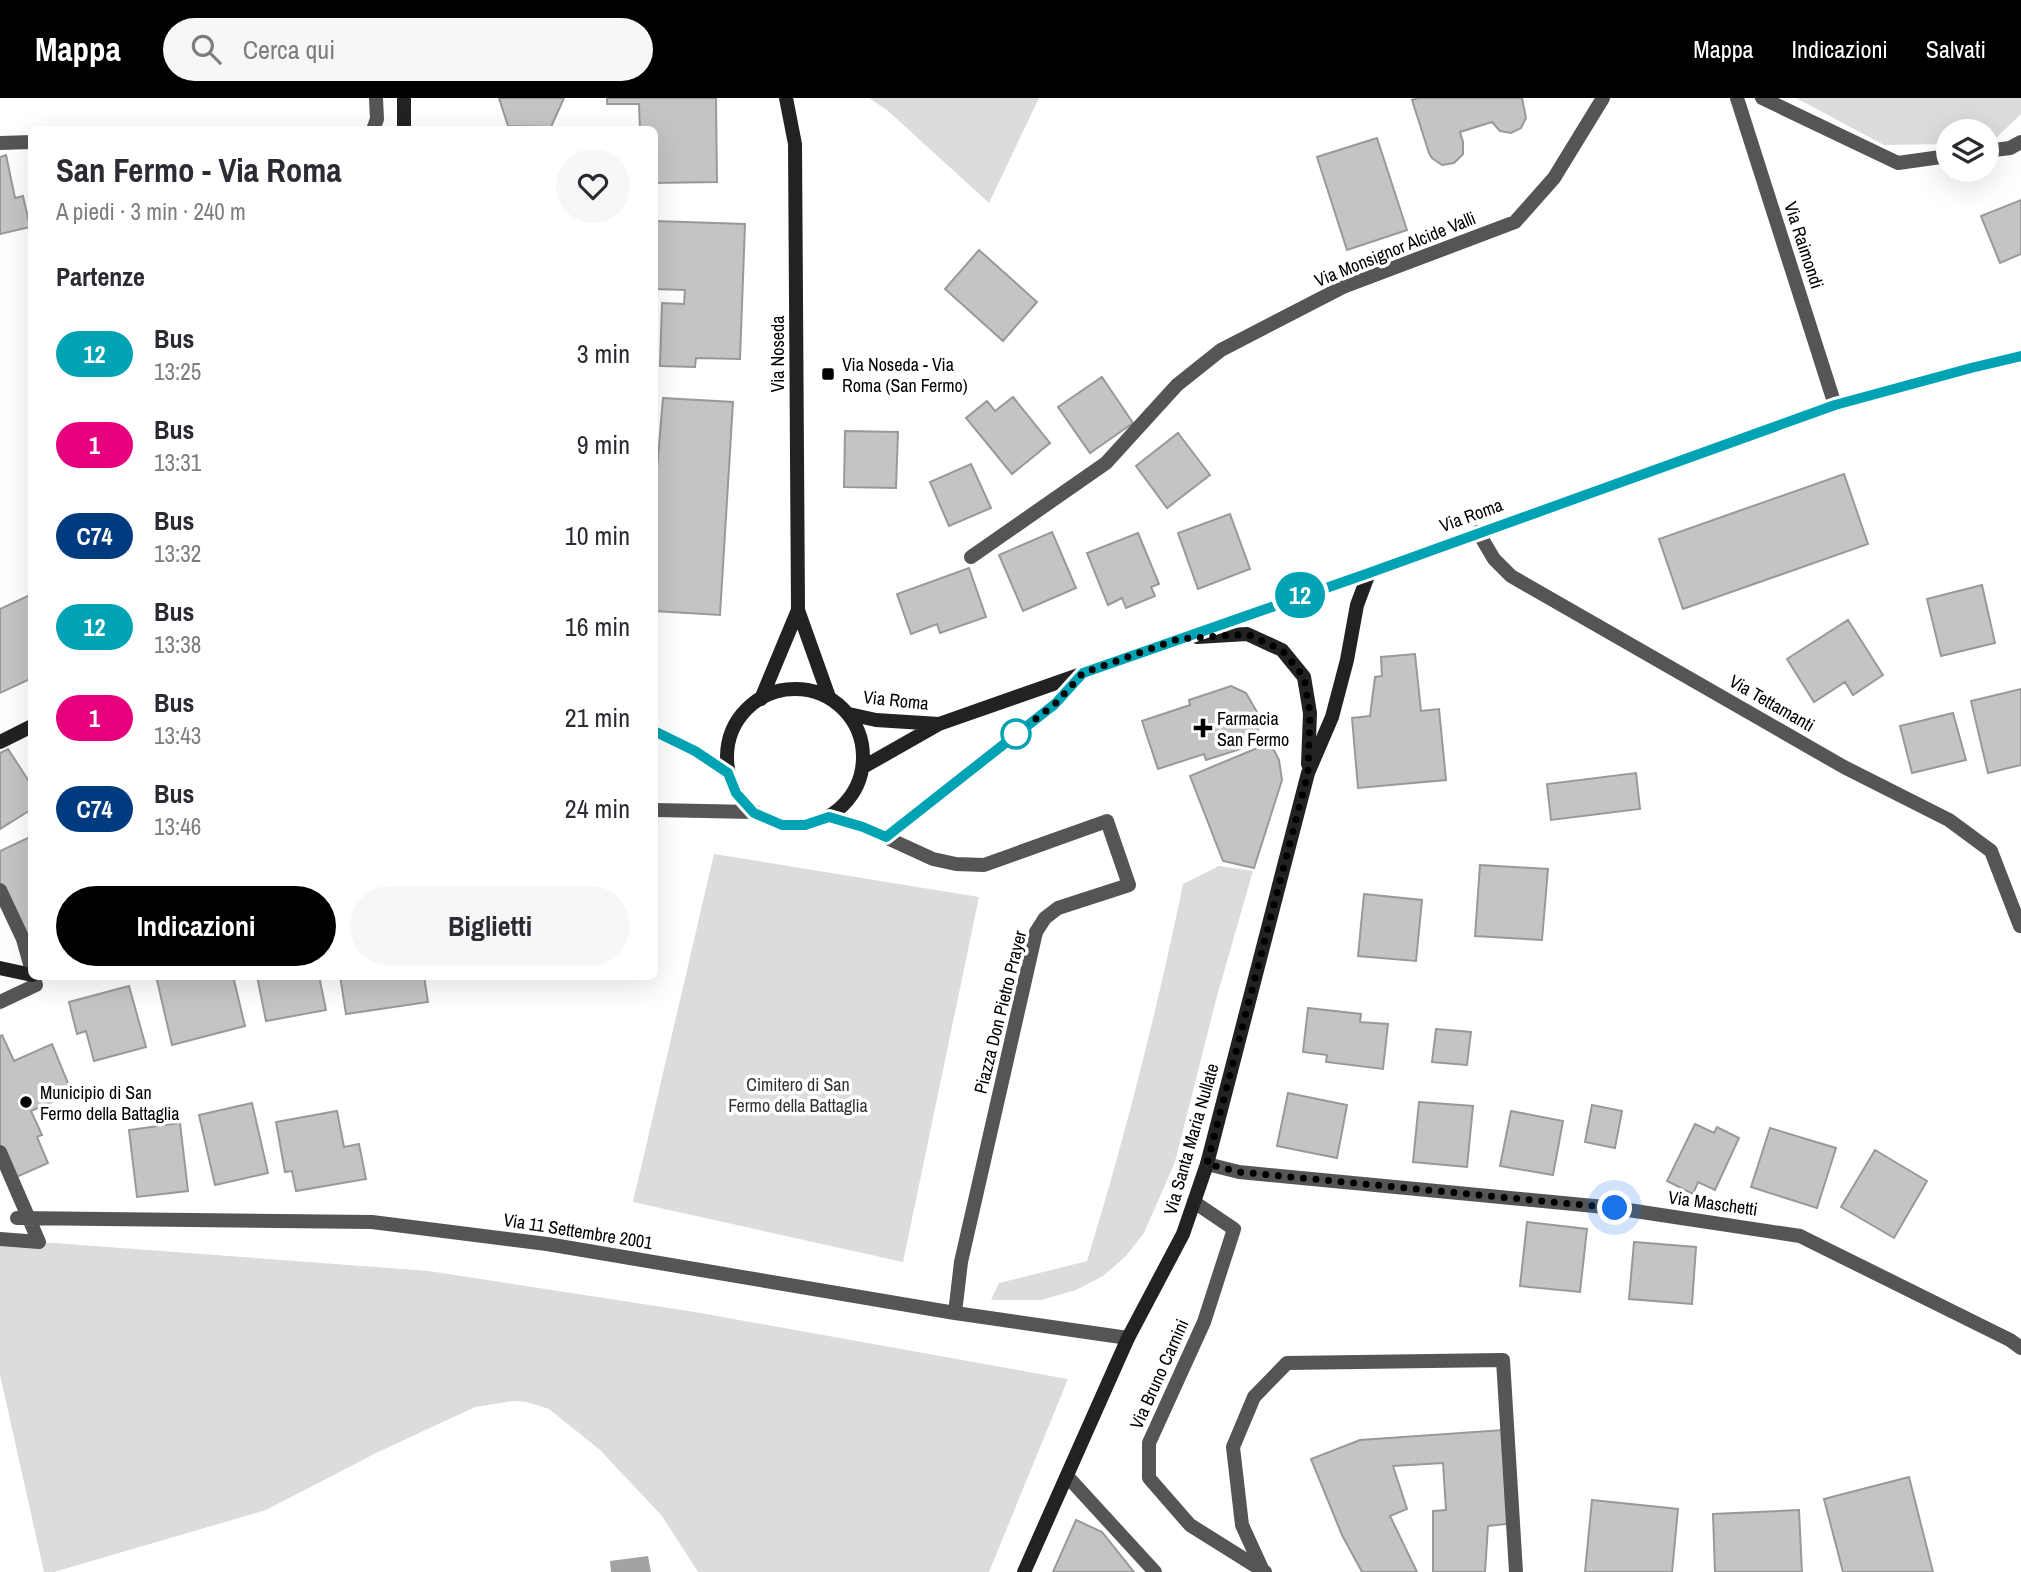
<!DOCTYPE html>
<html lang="it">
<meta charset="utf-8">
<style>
:root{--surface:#fff;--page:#f7f7f7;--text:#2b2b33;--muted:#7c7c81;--accent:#000}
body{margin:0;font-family:"Archivo Narrow",sans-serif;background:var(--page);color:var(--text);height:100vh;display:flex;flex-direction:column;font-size:26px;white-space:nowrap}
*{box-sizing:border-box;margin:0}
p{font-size:23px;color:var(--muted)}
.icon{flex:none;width:38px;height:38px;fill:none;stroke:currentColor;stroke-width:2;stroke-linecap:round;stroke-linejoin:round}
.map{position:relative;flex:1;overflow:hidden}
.side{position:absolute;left:28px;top:28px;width:630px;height:854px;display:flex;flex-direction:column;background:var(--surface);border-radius:10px;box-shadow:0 7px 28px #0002}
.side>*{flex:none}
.badge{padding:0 14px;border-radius:23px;font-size:24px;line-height:46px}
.fabs{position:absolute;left:1936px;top:21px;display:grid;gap:14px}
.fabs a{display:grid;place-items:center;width:63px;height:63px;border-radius:50%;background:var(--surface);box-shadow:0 7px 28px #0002;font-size:35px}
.you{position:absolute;width:35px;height:35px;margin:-18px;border:5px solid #fff;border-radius:50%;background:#1a73e8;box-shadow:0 0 0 10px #1a73e833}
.map>.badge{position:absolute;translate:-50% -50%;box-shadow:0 0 0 4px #fff}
h2{padding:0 28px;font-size:26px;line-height:63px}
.round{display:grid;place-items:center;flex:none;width:74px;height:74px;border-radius:37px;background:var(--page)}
.summary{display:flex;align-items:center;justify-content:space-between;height:119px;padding:0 28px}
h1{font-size:33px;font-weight:700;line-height:52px}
.primary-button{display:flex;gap:14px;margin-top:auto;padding:14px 28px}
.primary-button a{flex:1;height:80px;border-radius:42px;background:var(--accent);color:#fff;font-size:28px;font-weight:700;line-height:80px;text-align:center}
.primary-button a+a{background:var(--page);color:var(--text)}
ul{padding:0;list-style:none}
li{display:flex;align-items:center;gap:21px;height:91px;padding:0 28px}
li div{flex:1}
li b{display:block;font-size:26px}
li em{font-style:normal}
li .badge{min-width:77px;font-weight:700;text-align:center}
header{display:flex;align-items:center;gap:42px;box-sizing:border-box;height:98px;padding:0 35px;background:var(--accent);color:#fff}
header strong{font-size:33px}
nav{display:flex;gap:38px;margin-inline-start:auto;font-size:24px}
.search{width:490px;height:63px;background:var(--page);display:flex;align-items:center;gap:18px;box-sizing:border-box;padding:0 24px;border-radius:38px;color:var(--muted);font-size:26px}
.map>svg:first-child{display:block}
.green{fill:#dcdcdc}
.water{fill:#a3a3a3}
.building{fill:#c4c4c4;stroke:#999;stroke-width:2}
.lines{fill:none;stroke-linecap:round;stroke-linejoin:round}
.lane{stroke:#555;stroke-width:14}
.street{stroke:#555;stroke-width:14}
.secondary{stroke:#222;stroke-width:14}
.line-casing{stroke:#fff;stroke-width:16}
.line{stroke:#00a3b4;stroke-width:10}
.walk{stroke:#000;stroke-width:7;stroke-dasharray:0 12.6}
.poi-dot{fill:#000;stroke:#fff;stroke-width:2.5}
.stop-dot{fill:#fff;stroke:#00a3b4;stroke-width:3.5}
.labels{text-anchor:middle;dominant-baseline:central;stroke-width:7;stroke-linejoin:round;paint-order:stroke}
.street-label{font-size:18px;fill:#000;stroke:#fff}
.poi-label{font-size:18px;fill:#000;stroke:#fff;text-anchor:start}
.park-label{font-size:18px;fill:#333;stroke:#fff}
</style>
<header>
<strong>Mappa</strong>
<div class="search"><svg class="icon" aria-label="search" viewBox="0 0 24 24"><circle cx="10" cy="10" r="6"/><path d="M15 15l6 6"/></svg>Cerca qui</div>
<nav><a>Mappa</a><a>Indicazioni</a><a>Salvati</a></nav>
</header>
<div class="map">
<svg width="2021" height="1474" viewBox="0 0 2021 1474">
<rect width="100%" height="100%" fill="#fff"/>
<path class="green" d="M869 0H1039L989 105 887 12Z
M1796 0H2021V16L1996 40 1986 41V33H1948V46L1884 47Z
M714 756 979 799 903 1164 633 1104Z
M1219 768 1253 773 1217 898 1175 1064 1144 1135 1126 1158 1103 1178 1076 1192 1041 1202H991L999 1185 1087 1163C1125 1039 1157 913 1183 786Z
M0 1141 429 1173 695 1214 1068 1281 989 1474H698L662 1418 600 1352 549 1311 527 1304 513 1303 475 1309 376 1355 266 1412 54 1474H44L0 1277Z"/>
<path class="water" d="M648 1458 651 1474H611L610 1463Z"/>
<path class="building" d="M499 0H564L551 29 508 28Z
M607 0H716L717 84 654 85V32H640L639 6H607Z
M1418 0H1522L1526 20 1521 30 1511 35 1500 33 1492 24 1460 34 1463 44V56L1454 65 1442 67 1432 60 1429 55 1412 2Z
M1377 40 1407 132 1347 152 1317 59Z
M6 57 15 100 23 98 30 129 0 136V59Z
M2021 102V156L2000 165 1981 118Z
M654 123 745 126 740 261 696 260 695 269 660 268 662 205 684 206 685 192 654 191Z
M979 152 1037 204 1003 243 945 191Z
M1102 279 1133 325 1090 355 1058 309Z
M1013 299 1050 345 1012 376 966 320 987 303 995 313Z
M663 300 733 304 720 517 654 513V408Z
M845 333 898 334 896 390 844 389Z
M1178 335 1210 377 1167 410 1136 368Z
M971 366 991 410 949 428 930 384Z
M1844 376 1868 446 1683 511 1659 441Z
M1230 416 1250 471 1198 491 1178 435Z
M1052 434 1076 490 1023 513 999 457Z
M1138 435 1159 486 1151 489 1155 498 1126 510 1122 500 1108 507 1087 455Z
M969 470 986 519 940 535 937 526 911 536 897 496Z
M1982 487 1995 545 1941 558 1927 501Z
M32 496V580L0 595V511Z
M1848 522 1883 577 1853 597 1845 584 1814 604 1787 561Z
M1415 556 1421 613 1439 611 1446 682 1358 690 1352 620 1370 618 1375 579 1382 578 1381 559Z
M1231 588 1246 595 1257 614 1258 632 1250 648 1206 662 1204 656 1158 671 1142 623 1190 607 1189 602Z
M2021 591V667L1988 675 1971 603Z
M1953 615 1966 662 1912 675 1900 628Z
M1264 649 1274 652 1279 662 1282 682 1254 770 1223 763 1190 678 1255 651Z
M8 651 32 688V711L0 731V655Z
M1636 675 1640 711 1551 722 1547 686Z
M32 738V836L23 841 0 792V753Z
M1480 767 1548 771 1542 842 1475 838Z
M1364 796 1422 802 1416 863 1358 858Z
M156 878H233L245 928 172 947Z
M257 878H319L326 912 266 923Z
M340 878H424L428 904 346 916Z
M129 888 146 949 94 963 86 933 77 936 69 904Z
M1308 910 1361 916 1360 924 1388 926 1383 971 1326 964 1327 957 1303 954Z
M1436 931 1471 934 1467 967 1432 964Z
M2 937 14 963 52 946 72 995 31 1013 42 1037 37 1039 48 1065 12 1081 0 1054V938Z
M1288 995 1347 1007 1337 1060 1277 1048Z
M1419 1004 1473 1008 1467 1069 1413 1064Z
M252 1005 268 1075 215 1087 199 1017Z
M1592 1007 1622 1013 1615 1050 1585 1044Z
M337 1013 344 1049 359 1046 366 1081 296 1093 292 1073 285 1074 276 1024Z
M1511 1013 1563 1023 1553 1077 1500 1068Z
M180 1025 188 1093 137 1099 129 1032Z
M1695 1026 1714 1035 1717 1029 1739 1040 1715 1092 1698 1084 1693 1096 1667 1083Z
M1770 1030 1836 1050 1817 1110 1751 1089Z
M1875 1052 1927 1083 1894 1140 1841 1109Z
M1527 1124 1587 1131 1580 1194 1520 1188Z
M1634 1144 1696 1149 1692 1206 1629 1201Z
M1503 1332 1515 1425 1488 1428 1485 1474H1433V1413L1446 1412 1443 1365 1393 1368 1407 1411 1390 1418 1417 1474H1362L1342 1437 1311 1361 1360 1342Z
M1909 1379 1933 1474H1843L1824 1401Z
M1592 1402 1678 1411 1672 1474H1585Z
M1799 1412 1802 1474H1715L1713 1416Z
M1076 1422 1102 1434 1134 1474H1053Z"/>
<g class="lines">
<path class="lane" d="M654 712 754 714
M886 739 1055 606 1083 574
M1263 1473 1242 1427 1233 1349 1254 1299 1287 1265 1503 1262 1516 1474"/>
<path class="street" d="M1737 0 1835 307
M1762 0 1898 65 1948 58
M373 32 377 21 376 0
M0 45 32 44
M1986 53 2010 50 2021 44
M1478 434 1494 461 1511 478 1844 669 1949 722 1991 753 2020 828
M971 459 1106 365 1177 287 1221 252 1343 189 1515 124 1554 80 1603 0
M829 719 863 729 933 761 956 766 984 767 1107 723 1129 787 1058 810 1045 820 1036 834 961 1164 955 1215
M0 792 23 841 32 873
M0 904 36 887 33 878
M0 1054 39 1144 0 1141
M1207 1066 1239 1074 1615 1110 1800 1138 2010 1242 2021 1250
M1194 1104 1234 1131 1204 1224 1149 1345V1380L1190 1427 1265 1474
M17 1120 372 1124 547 1146 955 1215 1128 1240
M1067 1378 1155 1474"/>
<path class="secondary" d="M786 0 795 46 798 512 829 599
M404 32V0
M1197 539 1247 536 1282 552 1304 579 1310 615 1308 666
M727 659a68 68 0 1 1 136 0a68 68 0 1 1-136 0Z
M761 601 798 512
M849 616 876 622 939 626
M654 634 695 653 728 675
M0 644 32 628
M865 668 939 626 1369 475 1835 307 1971 270 2021 258
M0 870 32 877
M1024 1474 1128 1240 1183 1136 1207 1066 1308 675 1332 619 1347 562 1357 507 1369 475"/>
</g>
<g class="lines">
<g class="line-casing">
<path id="line" d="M654 633 695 653 728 675 736 695 754 715 782 727H805L829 719 863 729 886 739 1055 606 1083 575 1369 475 1835 307 1971 270 2021 258"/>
</g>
<use href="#line" class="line"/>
<path class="walk" d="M1016 636 1055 606 1083 575 1178 541 1247 536 1282 552 1304 579 1310 615 1308 675 1207 1066 1239 1074 1615 1110"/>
</g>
<g class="poi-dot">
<rect x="821" y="269" width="14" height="14" rx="3.5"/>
<path d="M1199.5 619.5h7v7h7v7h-7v7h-7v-7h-7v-7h7z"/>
<circle cx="26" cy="1004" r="7"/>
</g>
<circle class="stop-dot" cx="1016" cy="636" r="14"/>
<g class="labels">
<g class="street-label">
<text transform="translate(1804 147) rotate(72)">Via Raimondi</text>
<text transform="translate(1395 151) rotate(-22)">Via Monsignor Alcide Valli</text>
<text transform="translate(777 256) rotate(-90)">Via Noseda</text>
<text transform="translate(1471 417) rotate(-20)">Via Roma</text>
<text transform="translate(896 602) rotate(6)">Via Roma</text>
<text transform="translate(1772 605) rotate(30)">Via Tettamanti</text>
<text transform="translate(1000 914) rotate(-76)">Piazza Don Pietro Prayer</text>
<text transform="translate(1191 1041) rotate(-74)">Via Santa Maria Nullate</text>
<text transform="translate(1713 1105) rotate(8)">Via Maschetti</text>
<text transform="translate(578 1133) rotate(9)">Via 11 Settembre 2001</text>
<text transform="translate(1159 1276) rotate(-66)">Via Bruno Carnini</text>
</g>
<g class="poi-label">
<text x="842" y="266">Via Noseda - Via<tspan x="842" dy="21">Roma (San Fermo)</tspan></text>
<text x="1217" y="620">Farmacia<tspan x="1217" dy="21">San Fermo</tspan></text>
<text x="40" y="994">Municipio di San<tspan x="40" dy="21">Fermo della Battaglia</tspan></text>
</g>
<g class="park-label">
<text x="798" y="986">Cimitero di San<tspan x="798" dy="21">Fermo della Battaglia</tspan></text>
</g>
</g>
</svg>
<div class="fabs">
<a><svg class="icon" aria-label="layers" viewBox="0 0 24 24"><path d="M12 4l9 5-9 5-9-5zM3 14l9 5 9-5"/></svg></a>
</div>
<div class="you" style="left:1615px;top:1110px"></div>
<b class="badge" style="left:1300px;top:497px;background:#00a3b4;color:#fff">12</b>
<section class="side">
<div class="summary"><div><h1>San Fermo - Via Roma</h1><p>A piedi · 3 min · 240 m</p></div><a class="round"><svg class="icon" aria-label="heart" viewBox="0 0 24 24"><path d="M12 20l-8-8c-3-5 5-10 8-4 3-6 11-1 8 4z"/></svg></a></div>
<h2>Partenze</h2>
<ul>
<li><span class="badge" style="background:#00a3b4;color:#fff">12</span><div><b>Bus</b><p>13:25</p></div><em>3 min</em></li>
<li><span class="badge" style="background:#e6007e;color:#fff">1</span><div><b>Bus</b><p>13:31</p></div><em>9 min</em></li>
<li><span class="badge" style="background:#003b80;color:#fff">C74</span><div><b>Bus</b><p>13:32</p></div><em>10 min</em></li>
<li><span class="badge" style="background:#00a3b4;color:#fff">12</span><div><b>Bus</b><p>13:38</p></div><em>16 min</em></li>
<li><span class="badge" style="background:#e6007e;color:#fff">1</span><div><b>Bus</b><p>13:43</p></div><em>21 min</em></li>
<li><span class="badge" style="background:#003b80;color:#fff">C74</span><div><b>Bus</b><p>13:46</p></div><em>24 min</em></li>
</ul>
<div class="primary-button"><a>Indicazioni</a><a>Biglietti</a></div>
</section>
</div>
